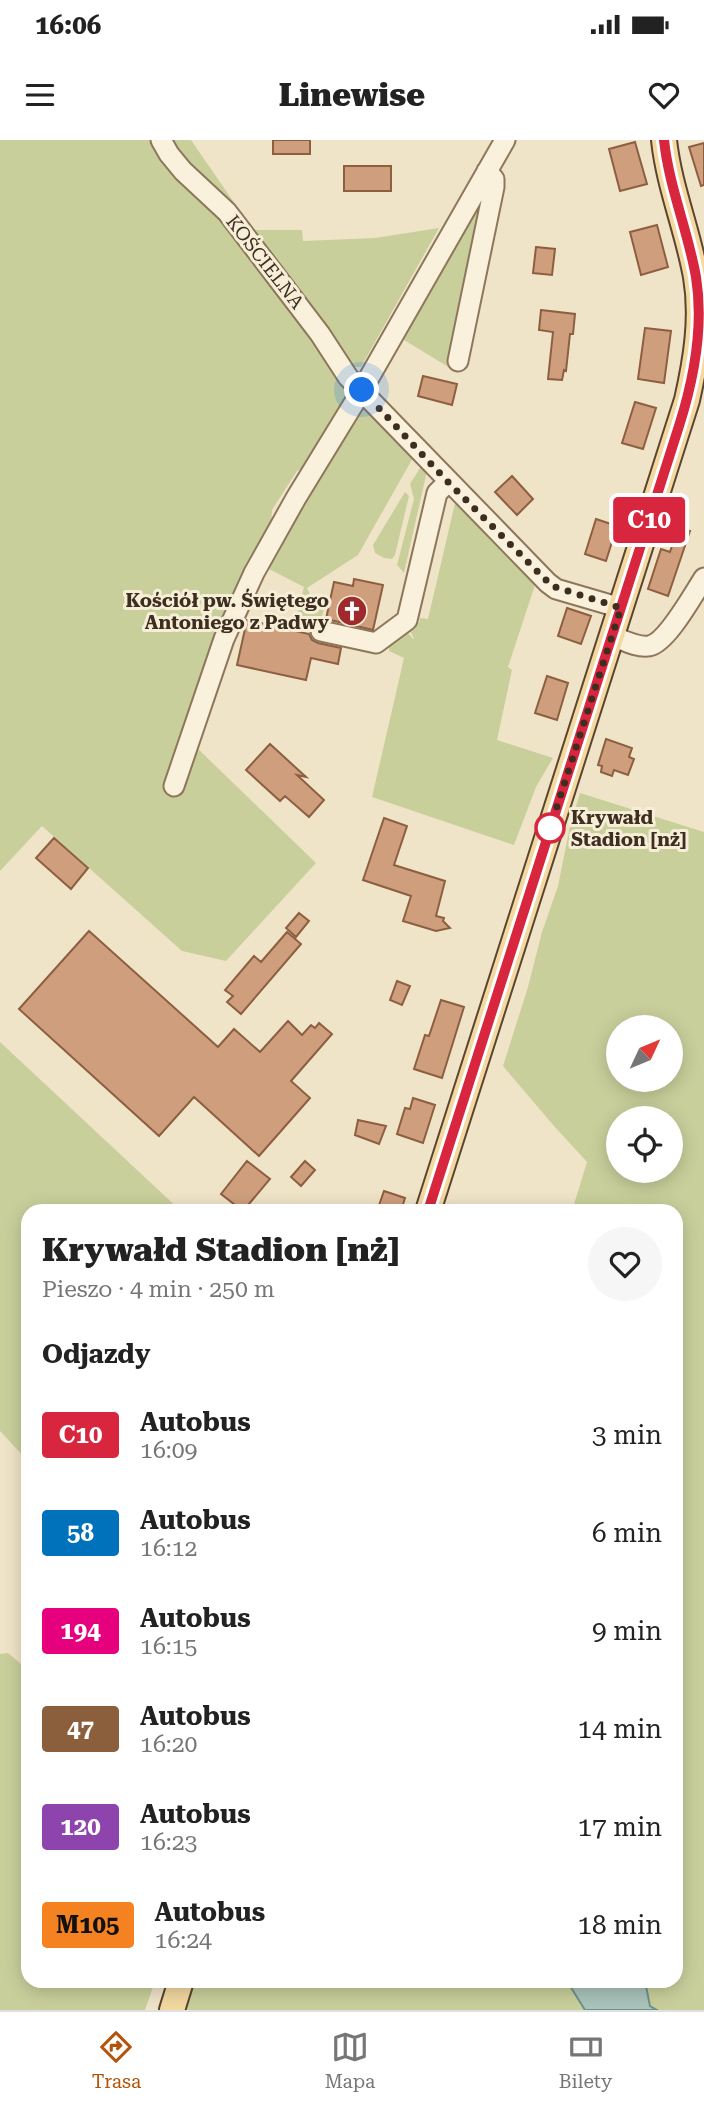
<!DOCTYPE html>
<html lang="pl">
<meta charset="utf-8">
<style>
:root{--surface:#fff;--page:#f6f6f6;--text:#222;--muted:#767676;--line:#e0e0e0;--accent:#b45309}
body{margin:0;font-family:"Roboto Serif",serif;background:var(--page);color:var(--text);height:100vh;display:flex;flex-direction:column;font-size:26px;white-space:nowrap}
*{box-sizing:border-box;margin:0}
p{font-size:23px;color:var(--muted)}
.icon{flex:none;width:38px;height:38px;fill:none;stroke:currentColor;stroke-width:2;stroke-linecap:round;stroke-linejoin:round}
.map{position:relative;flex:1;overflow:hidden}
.sheet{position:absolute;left:21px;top:1064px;width:662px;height:784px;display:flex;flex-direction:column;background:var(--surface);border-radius:21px;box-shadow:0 4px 18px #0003}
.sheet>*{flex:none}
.badge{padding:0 14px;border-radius:5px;font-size:24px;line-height:46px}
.needle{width:46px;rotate:46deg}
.buttons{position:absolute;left:606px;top:875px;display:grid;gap:14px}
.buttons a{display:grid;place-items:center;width:77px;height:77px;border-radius:50%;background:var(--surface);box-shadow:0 4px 18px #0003;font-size:35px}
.you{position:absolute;width:35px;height:35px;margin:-18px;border:5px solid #fff;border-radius:50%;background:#1a73e8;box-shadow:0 0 0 10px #1a73e833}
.map>.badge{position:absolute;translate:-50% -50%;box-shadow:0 0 0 4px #fff}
h2{padding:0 21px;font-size:26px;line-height:63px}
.round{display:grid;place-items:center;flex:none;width:74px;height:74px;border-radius:37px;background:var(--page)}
.headline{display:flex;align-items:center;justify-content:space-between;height:119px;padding:0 21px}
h1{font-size:33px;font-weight:800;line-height:52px}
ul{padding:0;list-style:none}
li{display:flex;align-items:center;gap:21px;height:98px;padding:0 21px}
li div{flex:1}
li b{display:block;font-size:26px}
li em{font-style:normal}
li .badge{min-width:77px;font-weight:700;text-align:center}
.status{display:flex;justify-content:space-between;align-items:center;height:49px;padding:0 35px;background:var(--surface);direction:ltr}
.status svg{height:19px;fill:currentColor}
header{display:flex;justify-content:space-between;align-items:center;height:91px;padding:0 21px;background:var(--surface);font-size:32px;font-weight:800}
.tabs{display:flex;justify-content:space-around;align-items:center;height:98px;border-top:2px solid var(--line);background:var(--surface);font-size:19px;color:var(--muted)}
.tabs a{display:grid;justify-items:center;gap:4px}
.tabs .active{color:var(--accent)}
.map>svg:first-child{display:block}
.green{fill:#c9cf9b;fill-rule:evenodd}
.water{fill:#a9c4bc;stroke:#6f938a;stroke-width:2}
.building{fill:#cf9f7d;stroke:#8d5f41;stroke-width:2}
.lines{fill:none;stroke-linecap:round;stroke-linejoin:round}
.minor-casing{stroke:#8d765c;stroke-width:23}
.major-casing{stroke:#5b4430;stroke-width:28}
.minor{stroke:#faf1dc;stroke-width:19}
.major{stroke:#f3d9a0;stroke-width:24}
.line-casing{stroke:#fff;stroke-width:16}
.line{stroke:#d7263d;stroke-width:10}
.walk{stroke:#3d2e20;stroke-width:7;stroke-dasharray:0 12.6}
.stop-dot{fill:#fff;stroke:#d7263d;stroke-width:3.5}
.labels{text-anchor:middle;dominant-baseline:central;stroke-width:6;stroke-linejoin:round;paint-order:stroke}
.street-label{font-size:19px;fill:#3d2e20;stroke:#f7eed8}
.poi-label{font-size:19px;font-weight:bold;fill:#3d2e20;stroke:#f7eed8;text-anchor:end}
.stop-label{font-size:19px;font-weight:bold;fill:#3d2e20;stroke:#f7eed8;text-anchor:start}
</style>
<div class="status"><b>16:06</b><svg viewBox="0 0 49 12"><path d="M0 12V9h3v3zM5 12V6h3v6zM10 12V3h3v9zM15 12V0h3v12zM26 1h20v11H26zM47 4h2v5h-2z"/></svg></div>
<header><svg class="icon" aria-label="menu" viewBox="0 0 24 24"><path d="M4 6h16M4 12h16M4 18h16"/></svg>Linewise<svg class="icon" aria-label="heart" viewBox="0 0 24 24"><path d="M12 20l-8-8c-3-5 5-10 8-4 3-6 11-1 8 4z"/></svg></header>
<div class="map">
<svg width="704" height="1870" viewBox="0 0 704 1870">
<rect width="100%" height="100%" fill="#f0e4c8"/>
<path class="green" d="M0 0H153L215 66 352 249 305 326 297 331 272 370 271 387 196 607 316 723 226 821 182 811 42 686 0 731Z
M169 0H191L253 90H302L303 101 375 98 439 88 361 227H351Z
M483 55 461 187 450 228 404 200Z
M360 269 370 271 414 316 358 415 307 448 313 461 325 464 318 495 294 489 304 447 265 427Z
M420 328 427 331 404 433 397 425 414 359 410 344Z
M405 352 409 356 395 415 392 419 384 418 375 413 373 405Z
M456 359 536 442 508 527 512 530 497 600 553 618 536 647 514 705 372 657 404 518 389 511 390 499 405 489 413 499 414 498 407 486 414 482 419 483 420 478 428 479Z
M580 653 704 692V1870H657L650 1866 645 1841H676V1071H572L587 1022 554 986 503 926 528 847 542 792 558 746 570 686ZM618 887H670V940H618ZM618 978H670V1031H618Z
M0 902 181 1071H28V1321L0 1291Z
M8 1513 28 1530V1841H155L145 1870H0V1514Z
M193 1841H567L585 1870H184Z"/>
<path class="water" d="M567 1841H645L650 1866 657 1870H585Z"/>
<path class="building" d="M273 0H310V14H273Z
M635 2 647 44 620 51 609 9Z
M704 3V45L701 46 689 7Z
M344 26H391V51H344Z
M657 85 668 127 641 135 630 92Z
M536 107 555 109 552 135 533 133Z
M541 170 575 174 573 194H570L566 231 564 230 562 240 548 239 553 192 539 190Z
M645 188 671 191 664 243 638 239Z
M423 236 457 244 452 265 418 256Z
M635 262 656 268 643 309 622 303Z
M512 336 533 359 517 375 495 352Z
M596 379 617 386 606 421 585 414Z
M678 388 690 391 668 456 648 449 661 409 670 412Z
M354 439 383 445 373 490 326 479 334 442 353 446Z
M567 468 591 476 581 504 558 496Z
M247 480 309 494 312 500 318 503 341 508 338 524 311 518 306 540 237 525Z
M547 536 568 543 557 580 535 573Z
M606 599 632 608 629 617 634 619 628 635 614 630 612 636 601 632 602 626 598 625Z
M270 604 306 637 297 635 324 660 309 677 285 656 280 661 246 630Z
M384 678 407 686 394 725 445 741 436 776 444 778 443 781 450 788 436 791 403 781 411 756 363 740Z
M54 698 88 728 71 749 36 718Z
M299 773 309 781 296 797 286 788Z
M89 791 218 907 234 889 260 912 288 881 302 895 311 885 315 888 319 883 332 894 291 941 310 958 259 1016 194 957 159 996 19 869Z
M287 792 301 804 241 874 227 862 233 856 225 850 254 816 261 822Z
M397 841 410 846 402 865 390 860Z
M441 860 464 867 442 938 414 929 425 895 429 896Z
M413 958 435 965 423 1003 397 994 405 968 410 969Z
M358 980 386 986 379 1004 355 995Z
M247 1021 270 1039 243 1071 221 1054Z
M305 1021 315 1030 301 1046 291 1037Z
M384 1051 405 1058 401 1071H377Z"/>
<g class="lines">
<g class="minor-casing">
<path id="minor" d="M161 0 169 14 183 31 227 72 320 194 348 237 548 443 556 449 621 468
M458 221 494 47V39L487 31
M321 491 376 503 407 480 437 353 448 342
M612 496C623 500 638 508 649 506 667 503 694 453 704 438
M174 646 224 499 254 433 296 358 362 250 505 0"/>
</g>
<g class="major-casing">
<path id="major" d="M428 1071 687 260C696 220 703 178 696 137 688 91 669 47 664 0
M172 1870 181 1841"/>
</g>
<use href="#minor" class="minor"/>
<use href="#major" class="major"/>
</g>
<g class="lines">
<g class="line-casing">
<path id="line" d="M428 1071 679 286C694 239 704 187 696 137 688 91 669 47 664 0"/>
</g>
<use href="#line" class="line"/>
<path class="walk" d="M362 250 448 342 552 446 621 468 550 688"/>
</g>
<defs>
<g id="church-disc" transform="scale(1.575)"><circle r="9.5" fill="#9e2a2b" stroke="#f7eed8"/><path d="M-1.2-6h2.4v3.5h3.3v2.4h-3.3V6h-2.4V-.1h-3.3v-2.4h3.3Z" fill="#fff"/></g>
</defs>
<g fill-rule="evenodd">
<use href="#church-disc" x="352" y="471"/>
</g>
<circle class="stop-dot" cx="550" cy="688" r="14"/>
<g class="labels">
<g class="street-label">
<text transform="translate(265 122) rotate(52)">KOŚCIELNA</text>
</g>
<g class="poi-label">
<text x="329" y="460">Kościół pw. Świętego<tspan x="329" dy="22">Antoniego z Padwy</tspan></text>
</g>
<g class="stop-label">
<text x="571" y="677">Krywałd<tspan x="571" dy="22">Stadion [nż]</tspan></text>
</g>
</g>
</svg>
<div class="buttons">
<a><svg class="needle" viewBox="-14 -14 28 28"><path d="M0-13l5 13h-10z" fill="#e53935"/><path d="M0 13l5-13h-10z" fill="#767676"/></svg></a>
<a><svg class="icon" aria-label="locate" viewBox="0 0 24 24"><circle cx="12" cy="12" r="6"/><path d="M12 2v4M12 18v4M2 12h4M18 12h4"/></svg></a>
</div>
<div class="you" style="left:362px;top:250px"></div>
<b class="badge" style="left:649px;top:380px;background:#d7263d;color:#fff">C10</b>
<section class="sheet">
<div class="headline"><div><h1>Krywałd Stadion [nż]</h1><p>Pieszo · 4 min · 250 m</p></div><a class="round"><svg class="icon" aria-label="heart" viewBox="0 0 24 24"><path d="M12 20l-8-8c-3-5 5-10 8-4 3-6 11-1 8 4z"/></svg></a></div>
<h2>Odjazdy</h2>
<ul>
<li><span class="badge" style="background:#d7263d;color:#fff">C10</span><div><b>Autobus</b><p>16:09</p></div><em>3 min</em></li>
<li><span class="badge" style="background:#0072bc;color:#fff">58</span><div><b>Autobus</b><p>16:12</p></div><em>6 min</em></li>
<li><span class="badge" style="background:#e6007e;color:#fff">194</span><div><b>Autobus</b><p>16:15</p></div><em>9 min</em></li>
<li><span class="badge" style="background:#8b5e3c;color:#fff">47</span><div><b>Autobus</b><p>16:20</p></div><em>14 min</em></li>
<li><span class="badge" style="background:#8e44ad;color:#fff">120</span><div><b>Autobus</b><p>16:23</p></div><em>17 min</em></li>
<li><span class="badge" style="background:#f58220;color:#111">M105</span><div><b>Autobus</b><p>16:24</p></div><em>18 min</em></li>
</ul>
</section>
</div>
<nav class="tabs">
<a class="active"><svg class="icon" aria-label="directions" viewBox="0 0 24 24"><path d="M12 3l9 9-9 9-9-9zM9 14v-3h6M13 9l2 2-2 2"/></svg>Trasa</a>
<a><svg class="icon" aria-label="map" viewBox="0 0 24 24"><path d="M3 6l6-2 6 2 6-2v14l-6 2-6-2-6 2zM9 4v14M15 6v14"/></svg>Mapa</a>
<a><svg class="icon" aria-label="tickets" viewBox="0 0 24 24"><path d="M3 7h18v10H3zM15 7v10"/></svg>Bilety</a>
</nav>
